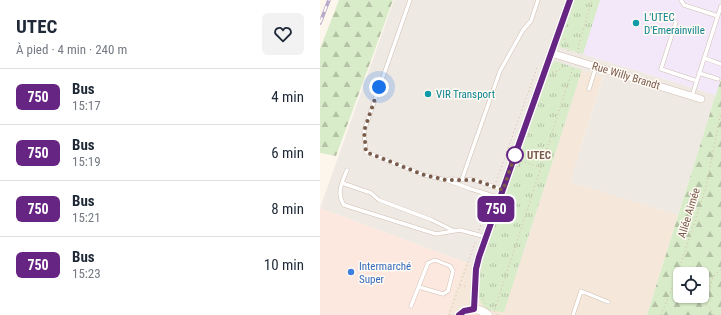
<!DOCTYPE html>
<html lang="fr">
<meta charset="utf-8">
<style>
:root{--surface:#fff;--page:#f2f2f3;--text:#1f2937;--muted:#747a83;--line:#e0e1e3}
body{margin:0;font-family:"Roboto Condensed",sans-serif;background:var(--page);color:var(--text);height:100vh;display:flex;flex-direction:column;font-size:15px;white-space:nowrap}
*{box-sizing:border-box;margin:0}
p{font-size:13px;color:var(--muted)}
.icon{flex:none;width:22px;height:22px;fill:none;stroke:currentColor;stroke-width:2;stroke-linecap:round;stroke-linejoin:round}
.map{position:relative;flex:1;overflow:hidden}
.drawer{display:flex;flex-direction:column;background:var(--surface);width:320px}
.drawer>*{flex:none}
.badge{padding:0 8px;border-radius:6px;font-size:14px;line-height:26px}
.buttons{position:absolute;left:353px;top:267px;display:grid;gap:8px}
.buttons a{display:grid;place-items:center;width:36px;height:36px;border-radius:6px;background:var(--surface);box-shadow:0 1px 3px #0004;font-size:20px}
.you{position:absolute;width:20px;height:20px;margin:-10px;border:3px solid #fff;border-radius:50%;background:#1a73e8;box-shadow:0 0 0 6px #1a73e833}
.map>.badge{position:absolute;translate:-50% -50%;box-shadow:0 0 0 2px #fff}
.round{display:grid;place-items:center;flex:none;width:42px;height:42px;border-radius:6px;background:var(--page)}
.head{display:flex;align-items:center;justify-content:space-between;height:68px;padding:0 16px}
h1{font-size:19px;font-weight:700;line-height:30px}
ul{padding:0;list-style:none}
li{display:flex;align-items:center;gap:12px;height:56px;padding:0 16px;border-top:1px solid var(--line)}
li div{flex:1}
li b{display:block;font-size:15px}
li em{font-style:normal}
li .badge{min-width:44px;font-weight:700;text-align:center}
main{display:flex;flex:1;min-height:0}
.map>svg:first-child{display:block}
.residential{fill:#f5e8da}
.commercial{fill:#fde8e0}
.industrial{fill:#efe9e4}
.education{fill:#f3e8fa}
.grass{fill:url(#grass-tufts)}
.forest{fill:url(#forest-firs);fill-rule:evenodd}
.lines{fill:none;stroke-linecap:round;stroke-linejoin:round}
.service-casing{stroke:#d1beb0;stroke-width:4.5}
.minor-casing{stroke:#d1beb0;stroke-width:8}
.tertiary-casing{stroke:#d1beb0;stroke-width:9}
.path{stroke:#d9b8a5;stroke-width:1;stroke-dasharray:1 3;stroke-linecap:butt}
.service{stroke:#fff;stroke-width:3.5}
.minor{stroke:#fff;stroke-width:7}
.tertiary{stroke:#fff;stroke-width:8}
.rail-casing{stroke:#b9a8c9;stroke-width:3.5}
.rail{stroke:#fffaf3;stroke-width:2;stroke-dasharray:6;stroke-linecap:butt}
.line-casing{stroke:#fff;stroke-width:9}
.line{stroke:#662483;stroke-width:6}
.walk{stroke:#7a5c4d;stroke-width:4;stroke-dasharray:0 7.2}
.culture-dot{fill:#0f9aa8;stroke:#fffaf3;stroke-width:1.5}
.stop-dot{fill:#fff;stroke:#662483;stroke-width:2}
.shop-dot{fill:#3f7fe0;stroke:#fffaf3;stroke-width:1.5}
.labels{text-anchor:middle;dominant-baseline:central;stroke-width:3;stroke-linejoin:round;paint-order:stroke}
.culture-label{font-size:11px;fill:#0d838f;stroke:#fffaf3;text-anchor:start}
.street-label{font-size:11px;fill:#7a5c4d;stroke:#fffaf3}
.stop-label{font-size:11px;font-weight:bold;fill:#7a5c4d;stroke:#fffaf3;text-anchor:start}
.shop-label{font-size:11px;fill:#366cbe;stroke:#fffaf3;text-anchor:start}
</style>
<main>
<section class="drawer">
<div class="head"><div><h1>UTEC</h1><p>À pied · 4 min · 240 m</p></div><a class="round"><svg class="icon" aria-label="heart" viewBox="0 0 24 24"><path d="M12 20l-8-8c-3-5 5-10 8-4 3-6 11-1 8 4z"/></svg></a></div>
<ul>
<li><span class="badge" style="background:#662483;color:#fff">750</span><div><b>Bus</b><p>15:17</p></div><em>4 min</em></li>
<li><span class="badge" style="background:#662483;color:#fff">750</span><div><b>Bus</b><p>15:19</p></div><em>6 min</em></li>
<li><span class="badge" style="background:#662483;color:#fff">750</span><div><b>Bus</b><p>15:21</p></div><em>8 min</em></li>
<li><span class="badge" style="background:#662483;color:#fff">750</span><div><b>Bus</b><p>15:23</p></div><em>10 min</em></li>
</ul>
</section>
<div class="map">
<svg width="401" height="315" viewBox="0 0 401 315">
<defs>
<pattern id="grass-tufts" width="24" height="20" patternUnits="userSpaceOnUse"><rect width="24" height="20" fill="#d8ecc9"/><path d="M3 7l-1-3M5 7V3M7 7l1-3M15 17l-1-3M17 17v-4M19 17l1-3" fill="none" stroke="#b4c2a5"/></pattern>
<pattern id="forest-firs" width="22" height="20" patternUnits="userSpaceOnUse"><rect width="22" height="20" fill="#d8ecc9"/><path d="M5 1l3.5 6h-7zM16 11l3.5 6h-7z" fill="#b4c2a5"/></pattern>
</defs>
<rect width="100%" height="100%" fill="#fdf6ec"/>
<path class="residential" d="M262 70 283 76 250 182 358 215 327 315H126L145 262 196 275Z"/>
<path class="commercial" d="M0 208 145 262 126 315H0Z"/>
<path class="industrial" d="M74 0H280L263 54 396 95 358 215 250 182 283 77 262 70 196 276 145 262 0 208Z"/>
<path class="education" d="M280 0H401V79L396 95 263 54Z"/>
<path class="grass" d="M254 0H280L263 54 240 47 239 43Z
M235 61 262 70 184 312C176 311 167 312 162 304 147 283 186 191 195 166H198L203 152 200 151 231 66Z"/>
<path class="forest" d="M19 0H73L16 156 0 153V49Z
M401 79V315H327L391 110ZM360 274H382V296H360Z"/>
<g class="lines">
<g class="service-casing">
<path id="service" d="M90 0 44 131 46 152 104 175 126 180 151 189 180 198
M361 0 364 5 398 16
M356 22 341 69 377 81
M384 58 401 64
M379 73 398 79
M269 89 276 67
M372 96 401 6
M27 170C22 183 16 193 24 205L116 234 140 230 166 237
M129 179 155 180 183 190
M142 179 180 71 203 30 211 21 218 0
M22 183 51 193 59 200 112 220 132 230
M91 306 108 263 115 260 130 266 133 271 128 291 123 294 99 287
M253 315 261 291 288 302"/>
</g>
<g class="minor-casing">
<path id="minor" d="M231 53 381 99"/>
</g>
<g class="tertiary-casing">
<path id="tertiary" d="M154 309 156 269 159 257 250 0
M139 315C148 308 159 307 168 315"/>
</g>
<path class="path" d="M244 39 248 46V51
M258 53 259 44 272 0
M232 72C237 73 241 69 243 65
M201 161 219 167
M176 182 217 68
M159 230 169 200
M140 285 147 287
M163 299 166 305
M129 315 156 240
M178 315 174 311 176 306 253 68
M341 315 357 276 386 187 401 112
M393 315 391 309 385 304 393 277 401 269"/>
<use href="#service" class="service"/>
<use href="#minor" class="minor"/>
<use href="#tertiary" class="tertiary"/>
<g class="rail-casing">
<path id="rail" d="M0 23 9 0"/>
</g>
<use href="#rail" class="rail"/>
</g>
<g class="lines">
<g class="line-casing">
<path id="line" d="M139 315 144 311 154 309 156 269 159 257 250 0"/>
</g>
<use href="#line" class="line"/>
<path class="walk" d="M59 87 44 131 46 152 104 175 126 180H155L183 190 195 155"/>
</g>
<g class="culture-dot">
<circle cx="316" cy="23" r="4"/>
<circle cx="108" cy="94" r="4"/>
</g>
<circle class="stop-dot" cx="195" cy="155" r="8"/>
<circle class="shop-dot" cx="31" cy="272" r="4"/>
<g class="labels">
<g class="culture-label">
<text x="324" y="17">L'UTEC<tspan x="324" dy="13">D'Emerainville</tspan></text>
<text x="116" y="94">VIR Transport</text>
</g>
<g class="street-label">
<text transform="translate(306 76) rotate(17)">Rue Willy Brandt</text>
<text transform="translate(369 213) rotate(-73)">Allée Aimée</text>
</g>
<g class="stop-label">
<text x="207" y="155">UTEC</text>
</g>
<g class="shop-label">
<text x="39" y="266">Intermarché<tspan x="39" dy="13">Super</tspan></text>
</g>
</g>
</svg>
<div class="buttons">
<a><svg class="icon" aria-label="locate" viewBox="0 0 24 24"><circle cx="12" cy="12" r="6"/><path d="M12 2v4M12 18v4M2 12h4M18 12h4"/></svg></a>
</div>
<div class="you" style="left:59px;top:87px"></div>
<b class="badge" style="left:176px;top:209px;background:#662483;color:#fff">750</b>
</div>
</main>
